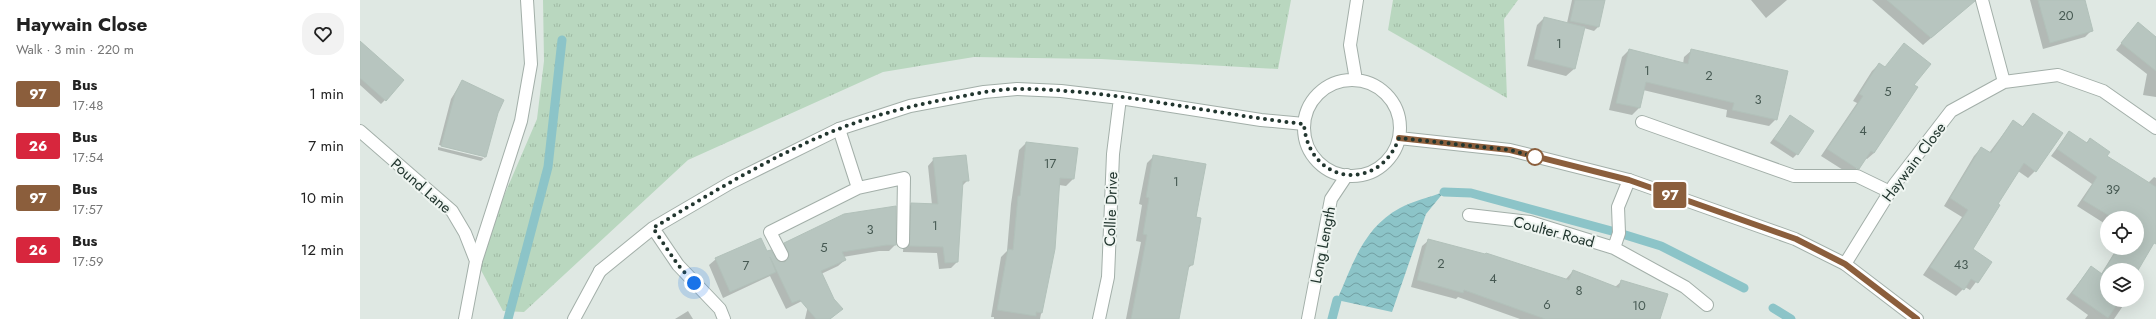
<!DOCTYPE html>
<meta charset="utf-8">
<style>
:root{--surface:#fff;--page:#f2f2f2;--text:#222;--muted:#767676}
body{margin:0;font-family:Jost,sans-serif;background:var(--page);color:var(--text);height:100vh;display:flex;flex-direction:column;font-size:15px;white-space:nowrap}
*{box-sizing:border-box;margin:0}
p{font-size:13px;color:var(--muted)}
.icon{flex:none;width:22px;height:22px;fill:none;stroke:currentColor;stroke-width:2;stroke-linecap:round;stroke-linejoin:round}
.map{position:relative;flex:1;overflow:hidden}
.details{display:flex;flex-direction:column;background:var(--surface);width:360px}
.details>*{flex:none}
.badge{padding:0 8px;border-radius:3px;font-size:14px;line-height:26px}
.buttons{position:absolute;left:1740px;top:211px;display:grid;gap:8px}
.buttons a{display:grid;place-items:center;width:44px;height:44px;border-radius:50%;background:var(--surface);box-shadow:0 4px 16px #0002;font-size:20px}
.you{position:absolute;width:20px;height:20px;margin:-10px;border:3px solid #fff;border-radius:50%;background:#1a73e8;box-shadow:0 0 0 6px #1a73e833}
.map>.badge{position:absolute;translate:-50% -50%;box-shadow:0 0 0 2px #fff}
.round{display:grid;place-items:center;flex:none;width:42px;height:42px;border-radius:16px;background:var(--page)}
.summary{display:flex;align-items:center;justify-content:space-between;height:68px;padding:0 16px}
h1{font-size:19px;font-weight:700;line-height:30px}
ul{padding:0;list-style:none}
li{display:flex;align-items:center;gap:12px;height:52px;padding:0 16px}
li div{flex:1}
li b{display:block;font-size:15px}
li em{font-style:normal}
li .badge{min-width:44px;font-weight:700;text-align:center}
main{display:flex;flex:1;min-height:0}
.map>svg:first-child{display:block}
.grass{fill:url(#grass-tufts)}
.water{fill:url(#water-waves)}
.shadow{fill:#0003}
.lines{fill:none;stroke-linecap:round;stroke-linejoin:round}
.stream{stroke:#8cc4c8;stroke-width:9}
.building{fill:#b7c5bf;stroke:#b2c1ba}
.service-casing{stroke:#a3afa9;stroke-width:14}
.minor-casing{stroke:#a3afa9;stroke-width:14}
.tertiary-casing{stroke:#a3afa9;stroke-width:14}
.service{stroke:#fff;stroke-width:12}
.minor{stroke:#fff;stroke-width:12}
.tertiary{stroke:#fff;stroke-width:12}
.line-casing{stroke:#fff;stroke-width:9}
.line{stroke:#8b5e3c;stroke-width:6}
.walk{stroke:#22362f;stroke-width:4;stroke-dasharray:0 7.2}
.stop-dot{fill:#fff;stroke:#8b5e3c;stroke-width:2}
.labels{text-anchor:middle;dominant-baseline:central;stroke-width:4;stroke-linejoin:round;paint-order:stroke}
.number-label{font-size:13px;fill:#475a53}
.street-label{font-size:15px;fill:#22362f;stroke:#eff5f1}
</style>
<main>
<section class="details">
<div class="summary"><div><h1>Haywain Close</h1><p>Walk · 3 min · 220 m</p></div><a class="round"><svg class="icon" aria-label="heart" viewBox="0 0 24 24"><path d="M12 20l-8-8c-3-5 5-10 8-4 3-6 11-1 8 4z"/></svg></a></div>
<ul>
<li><span class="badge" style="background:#8b5e3c;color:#fff">97</span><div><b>Bus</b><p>17:48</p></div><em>1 min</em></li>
<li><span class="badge" style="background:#d7263d;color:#fff">26</span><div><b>Bus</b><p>17:54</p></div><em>7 min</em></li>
<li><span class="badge" style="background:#8b5e3c;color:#fff">97</span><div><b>Bus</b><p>17:57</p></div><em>10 min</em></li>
<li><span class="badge" style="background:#d7263d;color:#fff">26</span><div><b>Bus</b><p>17:59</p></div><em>12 min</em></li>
</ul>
</section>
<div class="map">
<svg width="1796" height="319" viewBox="0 0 1796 319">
<defs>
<pattern id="grass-tufts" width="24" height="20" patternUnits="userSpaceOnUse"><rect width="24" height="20" fill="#b9d7bf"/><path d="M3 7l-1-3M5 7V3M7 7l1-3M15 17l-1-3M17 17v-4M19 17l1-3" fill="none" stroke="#9fb9a4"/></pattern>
<pattern id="water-waves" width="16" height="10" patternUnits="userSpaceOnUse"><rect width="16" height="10" fill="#8cc4c8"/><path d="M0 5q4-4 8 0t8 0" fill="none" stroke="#72a0a3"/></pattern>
</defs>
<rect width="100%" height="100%" fill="#dfe8e3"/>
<path class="grass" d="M183 0H931L918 69 741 59 614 57 523 72 328 160 164 312 143 311 116 261 177 119 184 61Z
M1033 0H1158L1144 19 1147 98 1028 30Z"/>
<path class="water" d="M1084 192 1066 214 1032 312 977 300C993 264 1003 228 1040 208 1053 201 1070 197 1084 192Z"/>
<path class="shadow" d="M1212 0H1239L1238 27 1234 31 1224 28 1214 69 1206 76 1167 66 1177 25 1184 18 1207 23Z
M1391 0H1427L1406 18Z
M1512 0H1591L1601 12 1563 45Z
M1670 0H1724L1732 30 1725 37 1683 49Z
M1772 30 1796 38V97L1783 95 1787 74 1756 50Z
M0 43 25 100 21 104 0 85Z
M1269 50 1323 64 1324 57 1332 50 1416 119 1409 126 1366 117 1367 110 1283 90 1279 108 1272 115 1249 110 1262 57Z
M1519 64 1556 88 1514 153 1507 159 1505 158 1491 175 1461 156 1497 103 1493 101 1512 71Z
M102 81 137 113 125 157 121 161 78 150V147L124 158V156L79 145 91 99Z
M1673 114 1675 171 1668 178 1658 171 1637 204 1611 249 1631 262 1610 290 1605 287 1596 296 1563 275 1602 217 1584 206 1614 156 1621 148 1629 153 1653 121 1662 127Z
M1430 116 1437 154 1433 158 1410 143Z
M1709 132 1726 143 1730 139 1746 156 1788 183 1794 177 1796 178V239L1777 270H1747V300H1767L1754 319H1725L1728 315 1706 299 1731 267 1741 274 1757 248H1777V218H1747V225L1717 206 1732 184 1691 156Z
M666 143 713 179 706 186 699 185 694 249 680 319H634V317H631L641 257 647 251 651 204 659 150Z
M794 156 835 218 832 265 827 269 818 319H766L781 242 776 241 782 205 779 204 787 163Z
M574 159 608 180 602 186 597 262 591 268 579 269 577 253 543 252 545 211 552 204 572 205 568 166Z
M1069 240 1205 280 1213 271 1255 287 1262 281 1299 319H1160L1098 297 1096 299 1051 287 1062 246Z
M425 244 535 245 529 251H519L483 257 485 260 478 266 461 274 475 315 470 319H445L450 297 426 309 410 276 363 298 349 265 356 259 407 252 418 262 424 263 418 250Z
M328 311 333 319H315Z"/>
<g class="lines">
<path class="stream" d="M1084 192 1111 193 1259 233 1301 246 1384 288
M1413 308 1431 319
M148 319 188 167 202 40
M972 319 977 300"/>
</g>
<path class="building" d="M1215 0H1245L1239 27 1210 21Z
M1527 0H1615V1L1571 38Z
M1678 0H1725L1733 31 1690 43Z
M1184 17 1225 27 1215 69 1174 59Z
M1778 22 1796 37V71L1761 43Z
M0 41 44 80 26 101 0 78Z
M1544 43 1571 64 1554 85 1558 87 1514 153 1511 151 1499 169 1496 168 1467 149 1503 96 1499 94 1519 63 1525 67Z
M1269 49 1328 64 1331 49 1428 71 1417 120 1372 110 1374 103 1286 82 1280 108 1256 103Z
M102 80 144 100 138 113 126 157 81 146 95 94Z
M1673 113 1703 133 1676 172 1664 163 1638 204 1640 205 1613 249 1632 262 1618 283 1611 279 1604 290 1570 267 1608 210 1590 198 1621 147 1631 153 1653 120 1663 127Z
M1430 115 1454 131 1438 155 1414 139Z
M1709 131 1727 143 1730 138 1750 152 1747 156 1796 187V244L1794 243 1777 272V270H1747V300H1760L1748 318 1712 293 1731 266 1742 274 1758 248H1777V218H1753L1723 200 1737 177 1697 149Z
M666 142 718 148 714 179 700 178 695 249 682 313 676 312V316L637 310 648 249 653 250 658 196H660Z
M606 155 609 181H603L598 262 585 263 583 247 549 246 551 203 578 204 573 158Z
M793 155 846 164 836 217 841 218 833 265H829L819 319H771L787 235 783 234 789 198 786 197Z
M536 206V245H527L482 252 486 260 461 271 474 299 483 309 470 319H456L440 300 432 303 410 257 416 272 370 292 355 258 401 238 407 251 411 250 418 261 425 262 429 255 424 243 484 214Z
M1068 239 1125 254 1126 253 1209 280 1213 270 1259 288 1261 280 1308 294 1300 319H1185L1104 290 1103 293 1057 280Z"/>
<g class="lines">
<g class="service-casing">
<path id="service" d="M1282 122 1434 176H1497L1530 192
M498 188 544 178 543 242
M422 255 410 232 498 188 479 129
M116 261 161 121 171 64 167 0
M214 319 240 271"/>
</g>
<g class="minor-casing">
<path id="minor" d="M1622 0 1644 82
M0 131 92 211 105 233 116 261 105 319
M1109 215 1170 222 1254 248 1325 287 1347 305
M293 228 318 265 360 309 364 319
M1254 248 1259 233 1258 207 1269 180
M1485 264 1534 185 1591 111 1644 82 1698 75 1743 91 1796 128
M240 271 293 228 370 183 479 129 550 106 624 92 657 89 701 91 760 98 901 120 944 124
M739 319 748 277 753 154 760 98"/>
</g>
<g class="tertiary-casing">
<path id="tertiary" d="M996 80 990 45 997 0
M944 128a48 48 0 1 1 96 0a48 48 0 1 1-96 0Z
M1039 138 1150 150 1269 180 1435 239 1485 264 1557 319
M948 319 971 199 987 175"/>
</g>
<use href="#service" class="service"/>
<use href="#minor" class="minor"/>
<use href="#tertiary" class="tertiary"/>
</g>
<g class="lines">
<g class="line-casing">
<path id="line" d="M1039 138 1150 150 1269 180 1436 239 1485 264 1557 319"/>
</g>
<use href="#line" class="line"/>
<path class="walk" d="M334 283 318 265 293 228C353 192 415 154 481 128 515 115 550 106 587 99 610 95 634 89 658 89 753 89 850 114 944 124 948 184 1019 194 1039 138L1150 150 1180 158 1175 157"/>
</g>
<circle class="stop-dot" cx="1175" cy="157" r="8"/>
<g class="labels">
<g class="number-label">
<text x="1706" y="15">20</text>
<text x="1199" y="43">1</text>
<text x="1287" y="70">1</text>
<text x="1349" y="75">2</text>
<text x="1528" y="91">5</text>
<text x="1398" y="99">3</text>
<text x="1503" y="130">4</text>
<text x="690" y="163">17</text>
<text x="816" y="181">1</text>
<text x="1753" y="189">39</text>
<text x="575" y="225">1</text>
<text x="510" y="229">3</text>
<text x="464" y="247">5</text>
<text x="1081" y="263">2</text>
<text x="1601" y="264">43</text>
<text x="386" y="265">7</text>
<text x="1133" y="278">4</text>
<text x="1219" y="290">8</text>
<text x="1187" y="304">6</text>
<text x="1279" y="305">10</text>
</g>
<g class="street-label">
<text transform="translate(1554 162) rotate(-53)">Haywain Close</text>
<text transform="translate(61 186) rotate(41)">Pound Lane</text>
<text transform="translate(751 209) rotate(-88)">Collie Drive</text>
<text transform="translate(1194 232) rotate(15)">Coulter Road</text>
<text transform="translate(963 245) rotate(-79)">Long Length</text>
</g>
</g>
</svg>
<div class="buttons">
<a><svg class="icon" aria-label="locate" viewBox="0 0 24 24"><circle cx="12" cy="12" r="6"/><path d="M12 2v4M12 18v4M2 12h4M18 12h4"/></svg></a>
<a><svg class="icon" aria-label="layers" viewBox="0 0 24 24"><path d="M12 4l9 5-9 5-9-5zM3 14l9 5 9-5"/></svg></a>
</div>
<div class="you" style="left:334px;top:283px"></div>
<b class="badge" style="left:1310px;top:195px;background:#8b5e3c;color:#fff">97</b>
</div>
</main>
